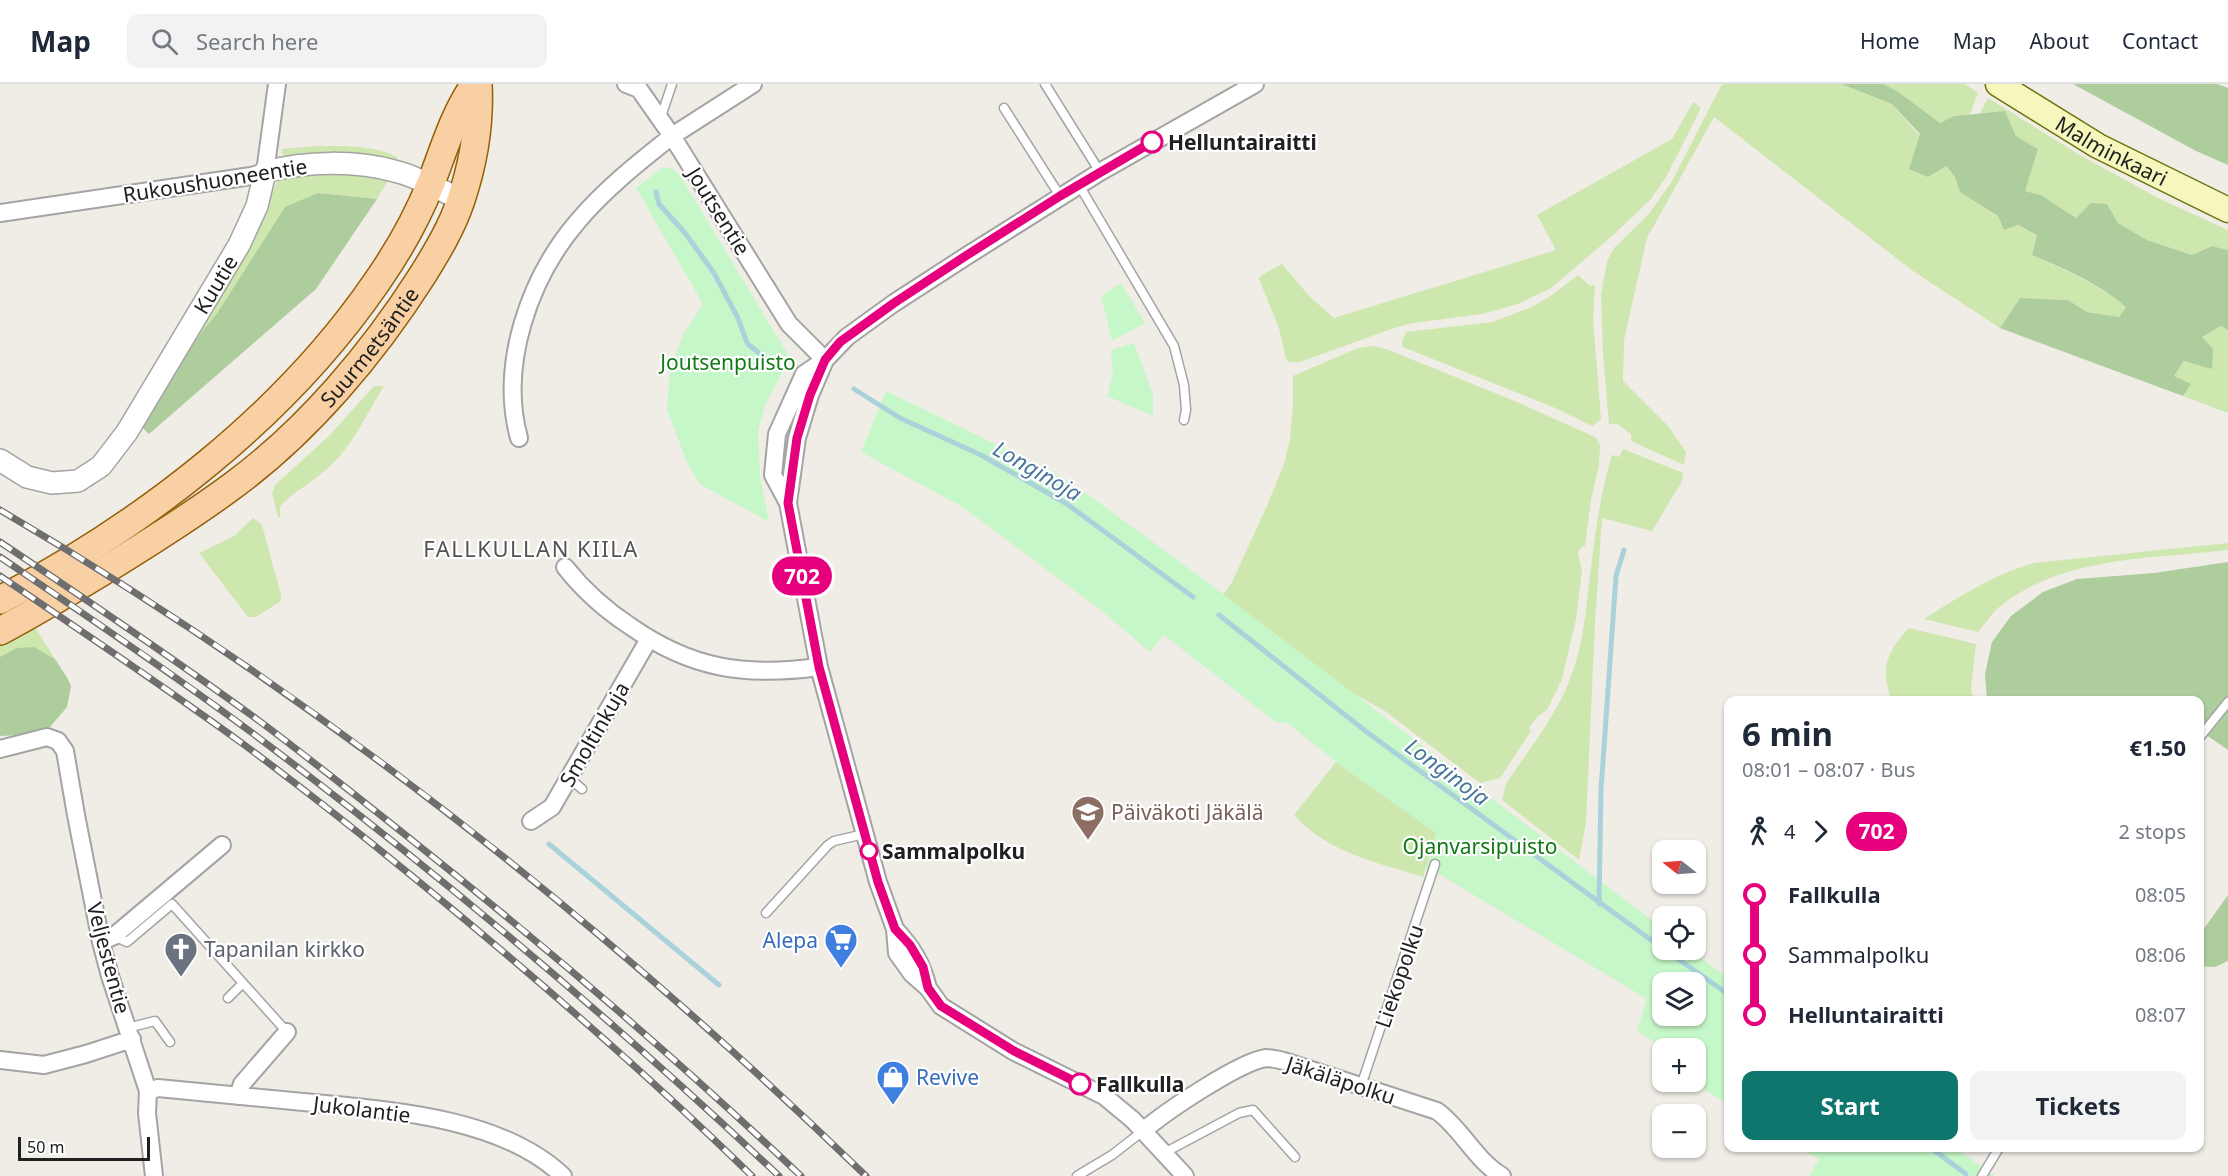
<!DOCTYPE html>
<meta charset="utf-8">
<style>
:root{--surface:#fff;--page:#f2f2f3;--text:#1f2937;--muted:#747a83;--line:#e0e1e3;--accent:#0f766e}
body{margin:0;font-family:"Noto Sans",sans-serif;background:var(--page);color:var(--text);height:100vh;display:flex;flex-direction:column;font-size:22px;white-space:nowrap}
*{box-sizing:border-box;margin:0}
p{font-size:20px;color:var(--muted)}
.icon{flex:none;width:33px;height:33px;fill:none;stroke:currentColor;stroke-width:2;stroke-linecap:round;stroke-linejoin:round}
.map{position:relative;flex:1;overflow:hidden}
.drawer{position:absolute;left:1724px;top:612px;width:480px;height:456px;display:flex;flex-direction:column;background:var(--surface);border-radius:12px;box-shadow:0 2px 4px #0004}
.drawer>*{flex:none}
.badge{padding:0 12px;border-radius:20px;font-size:21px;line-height:39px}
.needle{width:39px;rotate:287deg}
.fabs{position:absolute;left:1652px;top:756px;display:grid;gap:12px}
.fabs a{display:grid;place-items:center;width:54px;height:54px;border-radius:12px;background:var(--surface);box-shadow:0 2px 4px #0004;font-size:30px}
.scale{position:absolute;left:18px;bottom:15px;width:132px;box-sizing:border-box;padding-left:6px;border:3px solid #202020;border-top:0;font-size:16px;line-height:21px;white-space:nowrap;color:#202020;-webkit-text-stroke:4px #fff;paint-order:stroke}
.map>.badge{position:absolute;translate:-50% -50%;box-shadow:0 0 0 3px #fff}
.legs{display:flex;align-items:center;gap:9px;height:66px;padding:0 18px;font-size:20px}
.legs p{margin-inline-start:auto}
.summary{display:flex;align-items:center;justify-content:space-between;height:102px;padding:0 18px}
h1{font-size:33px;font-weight:700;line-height:45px}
.primary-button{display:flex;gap:12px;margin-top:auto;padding:12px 18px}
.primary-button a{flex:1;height:69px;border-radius:12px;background:var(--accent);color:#fff;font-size:24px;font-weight:700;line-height:69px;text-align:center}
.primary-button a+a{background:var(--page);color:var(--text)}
ul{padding:0 18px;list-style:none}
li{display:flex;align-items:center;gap:21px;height:60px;font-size:22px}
li i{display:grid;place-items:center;width:9px;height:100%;margin:0 8px;background:currentColor}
li i::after{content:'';width:15px;height:15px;margin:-8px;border:4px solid;border-radius:50%;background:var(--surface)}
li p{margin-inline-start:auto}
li:first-child i{background:linear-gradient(#0000 50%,currentColor 0)}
li:last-child i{background:linear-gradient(currentColor 50%,#0000 0)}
header{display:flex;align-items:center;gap:36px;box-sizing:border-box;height:84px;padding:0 30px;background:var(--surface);border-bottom:2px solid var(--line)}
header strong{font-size:28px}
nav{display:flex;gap:33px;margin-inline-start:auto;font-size:21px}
.search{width:420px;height:54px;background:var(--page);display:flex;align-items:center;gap:15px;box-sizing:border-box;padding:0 21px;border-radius:12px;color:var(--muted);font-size:22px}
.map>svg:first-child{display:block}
.grass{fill:#cde7af}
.forest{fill:#adcd9d}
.park{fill:#c6f7c8;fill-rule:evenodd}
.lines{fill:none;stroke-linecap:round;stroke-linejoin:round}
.stream{stroke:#a9d2db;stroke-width:5}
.service-casing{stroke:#a4a4a4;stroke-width:11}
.minor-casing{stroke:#a4a4a4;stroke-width:20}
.tertiary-casing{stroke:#a4a4a4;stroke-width:24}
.secondary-casing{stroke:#6c730a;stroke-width:27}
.primary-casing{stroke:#945f07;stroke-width:30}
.service{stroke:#fff;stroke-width:8}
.minor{stroke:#fff;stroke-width:16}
.tertiary{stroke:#fff;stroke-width:21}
.secondary{stroke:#f6f7bd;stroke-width:24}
.primary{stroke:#f8d0a3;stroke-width:27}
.rail-casing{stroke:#6e6e6e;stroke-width:7}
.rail{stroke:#fff;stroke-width:4.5;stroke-dasharray:14;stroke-linecap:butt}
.line-1-casing{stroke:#fff;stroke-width:14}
.line-1{stroke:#e6007e;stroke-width:9}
.stop-1-dot{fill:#fff;stroke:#e6007e;stroke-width:3}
.labels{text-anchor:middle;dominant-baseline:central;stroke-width:4.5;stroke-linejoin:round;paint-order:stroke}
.stop-label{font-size:21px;font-weight:bold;fill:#202020;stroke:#fff;text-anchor:start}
.street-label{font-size:21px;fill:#202020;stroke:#fff}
.park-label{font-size:21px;fill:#117a15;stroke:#fff}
.education-label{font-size:21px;fill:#785e54;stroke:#fff;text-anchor:start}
.shop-label{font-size:21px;fill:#366cbe;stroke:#fff;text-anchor:end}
.worship-label{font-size:21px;fill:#5b616d;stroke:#fff;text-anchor:start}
.water-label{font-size:22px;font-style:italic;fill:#4a769c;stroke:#fff}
.neighbourhood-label{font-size:22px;letter-spacing:1.5px;fill:#535353;stroke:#fff}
</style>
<header>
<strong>Map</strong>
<div class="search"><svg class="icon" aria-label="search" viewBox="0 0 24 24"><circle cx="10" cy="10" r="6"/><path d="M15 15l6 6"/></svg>Search here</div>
<nav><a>Home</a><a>Map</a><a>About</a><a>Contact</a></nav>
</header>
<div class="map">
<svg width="2228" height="1092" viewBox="0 0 2228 1092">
<rect width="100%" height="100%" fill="#f0ece6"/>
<path class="grass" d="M1722 0H1841L1892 20 1955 93 1960 108 1998 132 2004 146 2017 141 2037 151 2032 171C2065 186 2098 200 2126 223L2119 233 2087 228 2068 216 2020 214 2000 244 1913 187 1714 33 1647 154 1624 256 1623 297 1668 342 1686 368 1684 381 1631 357V350L1617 340H1609L1603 270 1601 210 1607 177 1614 164 1648 131 1671 99Z
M1883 0H1965L1978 9 1970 30 1954 32 1940 39 1897 7Z
M1988 14 2078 70 2160 115 2228 146V166L2212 162 2192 171 2147 156 2118 139 2107 120H2091L2076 134 2041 111 2024 107 2038 65 2016 52 2005 28 1980 29Z
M1693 18 1701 24 1666 93 1650 116 1612 152 1551 204 1518 220 1482 230 1413 239 1394 244 1300 278H1289L1286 275 1279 244 1259 195 1262 191 1282 180 1310 213 1334 234 1556 166 1537 131 1672 55Z
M317 62C343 62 374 61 397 73V82L286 74 282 69V65Z
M350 88 389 95 377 115 318 109 192 260 234 190 276 99 284 92Z
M1578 191 1590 202 1595 201 1593 235 1601 335 1592 342 1553 323 1403 263 1402 257 1406 248 1493 238 1532 223 1552 211Z
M2221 242 2228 246V329L2183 312 2190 300 2174 292 2202 253Z
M1372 262 1386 265 1517 318 1595 353 1600 361 1599 382 1591 415 1585 462 1580 464 1578 469 1582 487 1576 535 1562 595 1547 626 1538 632 1529 644 1531 647 1500 694 1480 699 1385 627 1233 542 1205 536 1232 498 1266 424 1284 380 1290 355 1293 321V292L1358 264Z
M374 302H384C367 329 352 363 328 384 313 398 294 407 280 422V434L278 433 272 409 275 401 329 352Z
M1623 365 1683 389 1682 397 1652 447 1602 434 1595 538 1586 738 1579 776 1502 716 1506 700C1528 666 1556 633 1570 595 1583 562 1586 527 1590 492 1595 451 1600 411 1612 371L1619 373Z
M253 434 262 441 281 511V517L256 533H248L199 469 234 452Z
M2228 459V466C2151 475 2062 472 1999 523 1991 530 1985 540 1978 548L1924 535C1959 513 1994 490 2034 479Z
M33 540 55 575C30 561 26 560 0 573V559Z
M1909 544 1976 560 1971 603 1973 616H1892C1879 586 1887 567 1909 544Z
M1336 678 1436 749 1423 793C1376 778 1328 769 1294 731Z"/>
<path class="forest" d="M1841 0H1883L1897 7 1940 39 1954 32 2005 27 2016 52 2038 65 2025 107 2041 111 2076 134 2091 119 2107 120 2118 139 2147 156 2192 171 2212 162 2228 166V246L2221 242 2202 253 2213 265 2212 285 2184 277 2174 292 2191 300 2183 312 2000 244 2020 214 2068 216 2087 228 2119 233 2126 223C2098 199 2065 185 2032 171L2037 151 2018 141 2004 146 1998 132 1960 108 1955 93 1946 82 1928 93 1909 85 1920 50 1892 20Z
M2073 0H2217L2228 4V81L2196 67Z
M318 109 377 115 316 205 149 350 142 343 192 260 218 228 285 123Z
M2228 478V666L2199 646V616H1987L1985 590 1992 558 2011 532 2043 508 2077 495 2154 489Z
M34 563 55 575 68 595 71 602 67 623 50 643 21 651 0 652V573L17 564Z
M2228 811V877L2215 883 2199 882V843L2203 846Z"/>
<path class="park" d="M663 83 672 84 680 91 790 274 766 319 758 346 760 392 769 438 700 400 688 381 667 326 670 286 684 249 703 220 636 104Z
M1121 199 1145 239 1112 257 1101 212Z
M1134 259 1153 311V332L1107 312 1113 290 1111 266Z
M886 307 1051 387 1094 415 1210 500 1662 844V866H1690L1728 894V1020L1692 998H1695V964H1663L1637 947 1647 915 1439 790 1425 785 1436 749 1336 678 1288 639 1276 638 1164 551 1150 568 1097 523 961 422 861 368ZM1662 898H1695V932H1662Z
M1800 1064H1956L1994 1092H1809L1819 1075Z"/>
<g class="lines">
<path class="stream" d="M656 108 659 120 685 149 714 189 738 234 747 259 767 276
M854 305 900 334 981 371 1067 420 1193 513
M1219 531 1368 649 1662 864
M549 760 719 901
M1599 820 1601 706 1616 492 1624 466
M1665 866 1728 910
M1931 1064 1966 1090"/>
<g class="service-casing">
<path id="service" d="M1045 0 1100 88
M1004 24 1060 112
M661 33 672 0
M1079 101 1174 262 1184 301 1186 326 1184 336
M2199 654 2228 618
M569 694 582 705
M766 829 828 761 834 757 864 750
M114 852 127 858 172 820 287 948
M228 914 243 899
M127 944 155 937 170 958
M1361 1002 1435 780
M1164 1069 1239 1029 1253 1026 1295 1073
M1077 1092 1112 1071 1143 1047
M1982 1092 1999 1064"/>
</g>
<g class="minor-casing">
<path id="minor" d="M753 0 672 52 789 240 825 276
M0 129 251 92 265 88 277 0
M825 276 810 311 797 354 788 419 819 583 878 798 895 845 897 869 912 890 928 904 941 922 1013 967 1104 1012 1133 1036 1185 1092
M519 354C499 281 529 194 578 137 605 105 639 78 672 52L639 5 626 0
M788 419 773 391 777 350 804 290 825 276 847 253 894 219 965 173 1100 88 1255 0
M565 483C584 507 604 525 630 542 691 585 745 593 819 583
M0 665 47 653 58 657 65 667 76 731 101 858 110 892 148 1007 147 1029 154 1092
M531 737 552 723 649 555
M895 845C912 863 922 879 928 904
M101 858 114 852 222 761
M0 976 44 981 86 970 132 955
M148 1007 158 1004C206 1009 255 1013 303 1018 386 1026 500 1032 563 1092
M238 1012 242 1000 287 948
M1143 1047C1165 1028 1239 978 1266 974 1272 974 1279 976 1284 977L1437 1027C1462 1045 1475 1076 1502 1092"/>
</g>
<g class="tertiary-casing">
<g id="tertiary">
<path id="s1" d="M0 376 27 393 52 399 78 397 101 382 127 348 239 161 257 122 265 88C306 77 356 76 398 88 420 94 441 106 461 116"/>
</g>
</g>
<g class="secondary-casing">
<g id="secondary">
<path id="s2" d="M1998 0 2098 62 2228 126"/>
</g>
</g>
<g class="primary-casing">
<g id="primary">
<path d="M0 516C143 441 284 333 376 199 397 169 417 134 431 99 444 65 454 30 475 0"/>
<path id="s3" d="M0 547C38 527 74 505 110 483 152 457 195 430 235 400 308 346 373 269 422 192 437 168 452 143 461 116 473 80 480 38 478 0"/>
</g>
</g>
<use href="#service" class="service"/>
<use href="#minor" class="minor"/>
<use href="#tertiary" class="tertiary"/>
<use href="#secondary" class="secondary"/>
<use href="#primary" class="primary"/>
<g class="rail-casing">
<path id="rail" d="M0 426C318 612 602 837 866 1092
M0 458C87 516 174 575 258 636 309 674 359 714 408 753 544 861 675 973 801 1092
M0 473C84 530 169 587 251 648 435 786 611 934 779 1092
M0 492C80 546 160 600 239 657 296 699 352 743 407 788 526 885 642 985 752 1092"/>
</g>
<use href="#rail" class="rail"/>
</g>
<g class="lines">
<g class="line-1-casing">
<path id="line-1" d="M1080 1000 1014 967 941 922 928 904 923 883 910 861 895 845 878 798 819 583 788 419 797 354 810 311 825 276 840 258 894 219 964 173 1060 112 1152 58"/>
</g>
<use href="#line-1" class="line-1"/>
</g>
<defs>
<g id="school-pin" transform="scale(1.725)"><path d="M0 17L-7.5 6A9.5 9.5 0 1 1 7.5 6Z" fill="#8d6e63" stroke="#fff"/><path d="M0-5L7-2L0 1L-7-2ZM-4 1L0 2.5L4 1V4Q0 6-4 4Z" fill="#fff"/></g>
<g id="supermarket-pin" transform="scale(1.725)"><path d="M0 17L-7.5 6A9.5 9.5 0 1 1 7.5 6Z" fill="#3f7fe0" stroke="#fff"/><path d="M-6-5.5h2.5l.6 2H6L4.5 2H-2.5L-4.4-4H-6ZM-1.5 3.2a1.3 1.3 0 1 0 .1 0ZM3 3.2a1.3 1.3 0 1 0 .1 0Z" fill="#fff"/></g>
<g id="church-pin" transform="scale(1.725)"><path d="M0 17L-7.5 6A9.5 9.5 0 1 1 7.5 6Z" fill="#6b7280" stroke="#fff"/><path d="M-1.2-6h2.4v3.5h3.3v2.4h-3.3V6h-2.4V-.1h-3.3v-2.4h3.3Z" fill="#fff"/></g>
<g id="shop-pin" transform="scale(1.725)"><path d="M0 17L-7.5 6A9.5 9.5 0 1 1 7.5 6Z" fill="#3f7fe0" stroke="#fff"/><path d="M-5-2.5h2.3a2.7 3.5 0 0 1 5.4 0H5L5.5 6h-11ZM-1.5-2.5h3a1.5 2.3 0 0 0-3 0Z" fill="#fff"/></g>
</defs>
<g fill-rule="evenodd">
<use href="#school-pin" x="1088" y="728"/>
<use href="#supermarket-pin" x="841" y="856"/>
<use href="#church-pin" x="181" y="865"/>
<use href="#shop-pin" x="893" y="993"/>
</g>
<g class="stop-1-dot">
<circle cx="1152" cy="58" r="10"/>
<circle cx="869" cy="767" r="8"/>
<circle cx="1080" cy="1000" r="10"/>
</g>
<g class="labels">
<g class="stop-label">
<text x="1168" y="58">Helluntairaitti</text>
<text x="882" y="767">Sammalpolku</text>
<text x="1096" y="1000">Fallkulla</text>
</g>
<g class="street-label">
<text stroke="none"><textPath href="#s2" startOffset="132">Malminkaari</textPath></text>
<text transform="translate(215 96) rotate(-9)">Rukoushuoneentie</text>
<text transform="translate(719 127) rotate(58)">Joutsentie</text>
<text stroke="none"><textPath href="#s1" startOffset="326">Kuutie</textPath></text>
<text stroke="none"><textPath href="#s3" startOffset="470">Suurmetsäntie</textPath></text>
<text transform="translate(594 650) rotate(-60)">Smoltinkuja</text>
<text transform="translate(109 874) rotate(75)">Veljestentie</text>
<text transform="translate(1399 892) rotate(-71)">Liekopolku</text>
<text transform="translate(1341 996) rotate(18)">Jäkäläpolku</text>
<text transform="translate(362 1025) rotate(7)">Jukolantie</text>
</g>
<g class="park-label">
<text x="728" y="278">Joutsenpuisto</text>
<text x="1480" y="762">Ojanvarsipuisto</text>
</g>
<g class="education-label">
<text x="1111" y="728">Päiväkoti Jäkälä</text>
</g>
<g class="shop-label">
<text x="818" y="856">Alepa</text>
<text x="916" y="993" text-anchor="start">Revive</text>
</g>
<g class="worship-label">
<text x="204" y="865">Tapanilan kirkko</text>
</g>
<g class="water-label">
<text transform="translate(1038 386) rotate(30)">Longinoja</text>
<text transform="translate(1448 687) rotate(36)">Longinoja</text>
</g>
<g class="neighbourhood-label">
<text x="531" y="464">FALLKULLAN KIILA</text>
</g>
</g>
</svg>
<div class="fabs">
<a><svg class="needle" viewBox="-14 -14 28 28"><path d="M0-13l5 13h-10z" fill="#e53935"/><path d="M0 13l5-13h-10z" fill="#747a83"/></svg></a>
<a><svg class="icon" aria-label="locate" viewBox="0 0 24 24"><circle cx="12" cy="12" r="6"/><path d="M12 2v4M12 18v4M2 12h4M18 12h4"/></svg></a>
<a><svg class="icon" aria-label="layers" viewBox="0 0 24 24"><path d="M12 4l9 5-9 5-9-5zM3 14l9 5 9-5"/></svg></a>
<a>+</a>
<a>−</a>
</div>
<div class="scale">50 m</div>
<b class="badge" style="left:802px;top:492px;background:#e6007e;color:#fff">702</b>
<section class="drawer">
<div class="summary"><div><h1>6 min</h1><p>08:01 – 08:07 · Bus</p></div><b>€1.50</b></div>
<div class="legs"><svg class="icon" aria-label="walk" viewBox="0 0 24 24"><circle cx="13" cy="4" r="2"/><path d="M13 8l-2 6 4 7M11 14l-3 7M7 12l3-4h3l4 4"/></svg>4<svg class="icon" aria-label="forward" viewBox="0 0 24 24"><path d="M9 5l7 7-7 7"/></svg><b class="badge" style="background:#e6007e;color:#fff">702</b><p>2 stops</p></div>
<ul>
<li><i style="color:#e6007e"></i><b>Fallkulla</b><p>08:05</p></li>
<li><i style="color:#e6007e"></i><span>Sammalpolku</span><p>08:06</p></li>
<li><i style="color:#e6007e"></i><b>Helluntairaitti</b><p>08:07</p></li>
</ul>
<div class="primary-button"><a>Start</a><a>Tickets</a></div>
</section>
</div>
